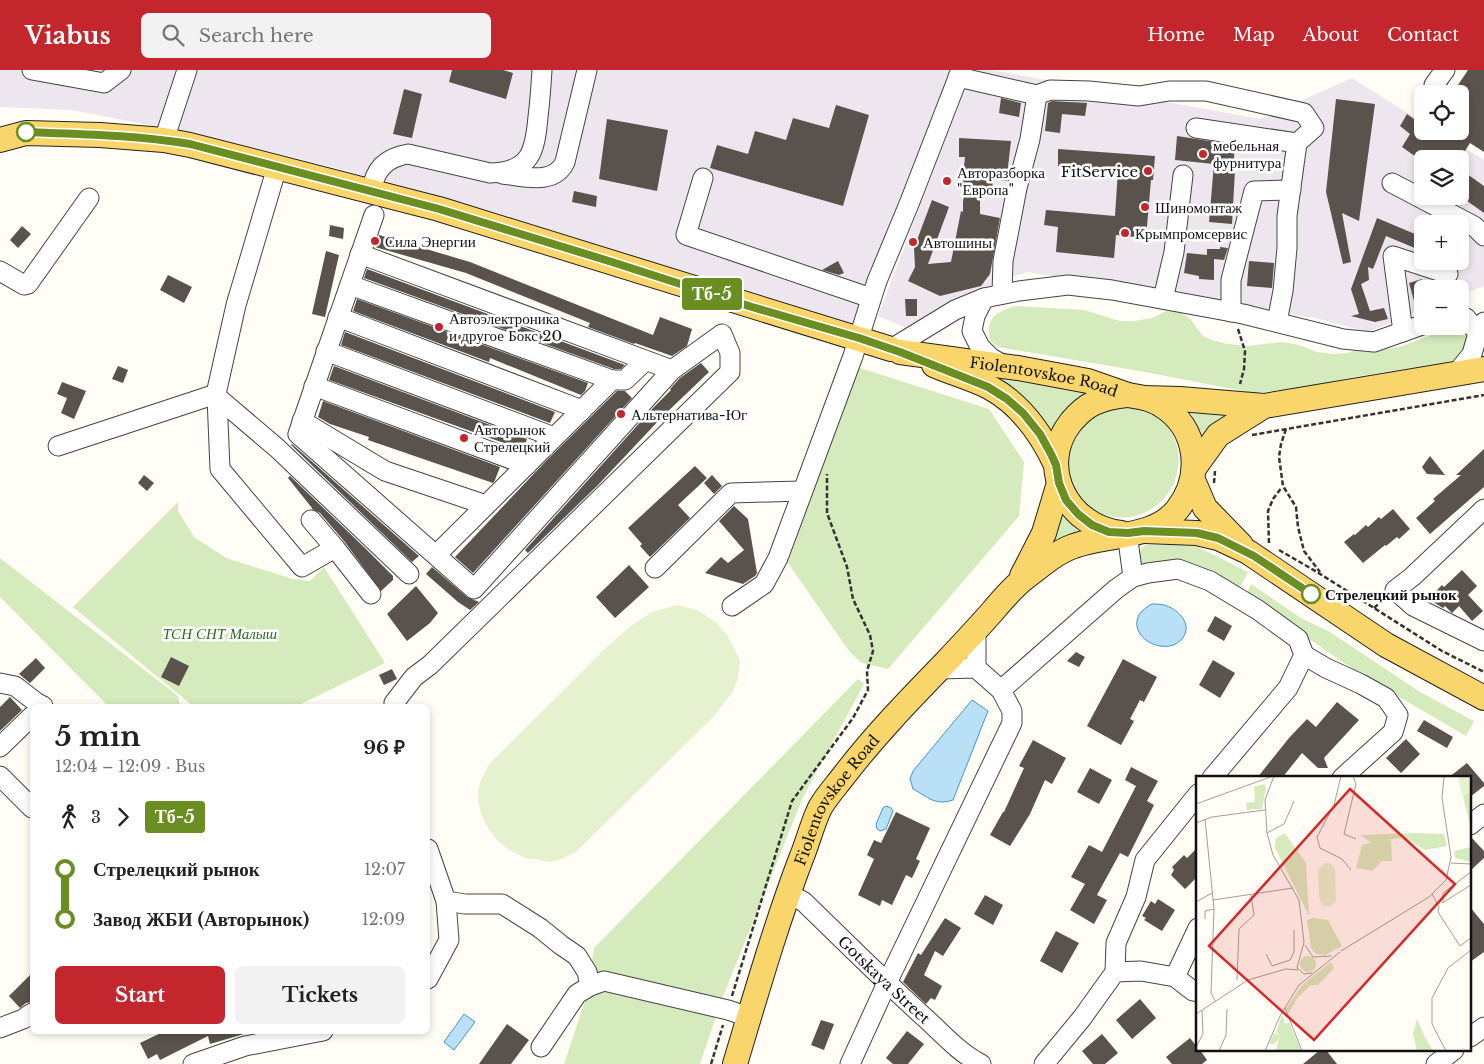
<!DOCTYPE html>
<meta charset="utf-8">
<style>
:root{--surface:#fff;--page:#f2f2f2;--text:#202124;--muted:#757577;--accent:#c4262e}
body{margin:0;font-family:"Libre Baskerville",serif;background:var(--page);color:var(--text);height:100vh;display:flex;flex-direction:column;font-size:19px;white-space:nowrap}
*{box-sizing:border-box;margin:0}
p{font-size:16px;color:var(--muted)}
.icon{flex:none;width:28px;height:28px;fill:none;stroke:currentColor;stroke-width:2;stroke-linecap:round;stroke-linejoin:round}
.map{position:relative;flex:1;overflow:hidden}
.details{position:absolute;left:30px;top:634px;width:400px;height:330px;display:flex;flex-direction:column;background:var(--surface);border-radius:8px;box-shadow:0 2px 8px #0003}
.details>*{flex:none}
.badge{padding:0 10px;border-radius:4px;font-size:18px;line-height:32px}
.controls{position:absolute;left:1414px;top:15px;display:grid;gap:10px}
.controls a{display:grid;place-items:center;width:55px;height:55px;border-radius:8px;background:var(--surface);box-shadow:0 2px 8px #0003;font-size:25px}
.map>.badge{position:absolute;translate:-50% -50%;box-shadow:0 0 0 2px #fff}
.legs{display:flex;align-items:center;gap:8px;height:55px;padding:0 25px;font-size:16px}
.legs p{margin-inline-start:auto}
.overview{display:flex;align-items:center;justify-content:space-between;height:85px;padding:0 25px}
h1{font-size:28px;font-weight:700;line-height:38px}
.cta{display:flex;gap:10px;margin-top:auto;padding:10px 25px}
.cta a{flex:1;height:58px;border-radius:8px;background:var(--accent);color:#fff;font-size:20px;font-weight:700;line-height:58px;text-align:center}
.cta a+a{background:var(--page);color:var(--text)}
ul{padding:0 25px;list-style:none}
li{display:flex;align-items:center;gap:18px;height:50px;font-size:19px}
li i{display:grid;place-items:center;width:8px;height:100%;margin:0 6px;background:currentColor}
li i::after{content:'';width:12px;height:12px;margin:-6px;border:4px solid;border-radius:50%;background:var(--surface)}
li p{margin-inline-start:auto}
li:first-child i{background:linear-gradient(#0000 50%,currentColor 0)}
li:last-child i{background:linear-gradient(currentColor 50%,#0000 0)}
header{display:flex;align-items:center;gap:30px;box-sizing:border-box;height:70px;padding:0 25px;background:var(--accent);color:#fff}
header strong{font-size:24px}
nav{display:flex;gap:28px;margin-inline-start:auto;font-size:18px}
.search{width:350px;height:45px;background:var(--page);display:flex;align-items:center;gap:12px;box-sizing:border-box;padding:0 18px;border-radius:8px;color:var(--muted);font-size:19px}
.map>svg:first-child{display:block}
.industrial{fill:#eee6ef;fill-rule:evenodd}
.green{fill:#d5ebbd}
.pitch{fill:#e6f2cf}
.water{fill:#b9e0f7;stroke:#3f96cf}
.building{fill:#5a524d}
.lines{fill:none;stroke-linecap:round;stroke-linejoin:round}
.minor-casing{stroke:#444;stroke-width:21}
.major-casing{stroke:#222;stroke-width:26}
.path{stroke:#333;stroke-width:2.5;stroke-dasharray:5 2.5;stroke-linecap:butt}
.minor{stroke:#fff;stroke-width:19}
.major{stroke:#f9d66b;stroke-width:24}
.line-1-casing{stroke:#fff;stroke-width:11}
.line-1{stroke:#6b8e23;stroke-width:8}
.stop-1-dot{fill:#fff;stroke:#6b8e23;stroke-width:2.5}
.poi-dot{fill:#c4262e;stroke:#fff;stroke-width:2}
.labels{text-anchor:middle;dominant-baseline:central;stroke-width:5;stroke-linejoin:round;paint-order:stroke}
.poi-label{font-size:15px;fill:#111;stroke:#fff;text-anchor:start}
.street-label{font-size:15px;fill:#111;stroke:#fff}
.stop-label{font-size:15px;font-weight:bold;fill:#111;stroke:#fff;text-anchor:start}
.park-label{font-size:15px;font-style:italic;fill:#2f6b1f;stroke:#fff}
.inset-road{fill:none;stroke:#a09f9a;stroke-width:1}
.view{fill:#d62828;fill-opacity:0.15;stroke:#d62828;stroke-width:2.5}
.inset-edge{fill:none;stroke:#111;stroke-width:2.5}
</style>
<header>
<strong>Viabus</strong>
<div class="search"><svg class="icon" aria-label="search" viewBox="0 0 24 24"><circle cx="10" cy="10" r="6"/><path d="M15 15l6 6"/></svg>Search here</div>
<nav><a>Home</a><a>Map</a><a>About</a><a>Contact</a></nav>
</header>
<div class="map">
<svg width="1484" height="994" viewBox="0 0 1484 994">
<rect width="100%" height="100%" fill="#fffdf5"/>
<path class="industrial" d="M0 0H951L854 256 351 102 211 67 71 40 0 37Z
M972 0H992L1260 49 1352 8 1422 52V61H1437L1484 90V216L1460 225V219H1422V240L1368 262 1319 249 1027 202 968 224 909 259 878 246ZM1422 89H1460V126H1422ZM1422 154H1460V191H1422Z"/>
<path class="green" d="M1015 236 1084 240 1120 251H1135L1152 248 1166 241H1179L1190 249 1203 266 1212 270 1227 274 1248 276 1281 272 1299 275 1317 282 1333 284 1348 283 1355 280 1372 282 1402 276 1456 256 1471 260 1465 284 1453 291 1348 308 1307 318 1254 323 1145 302 998 277 990 271C986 248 994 243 1015 236Z
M857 297 989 339 1024 392 1019 446 888 599 862 593 849 581 788 493Z
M962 302 1091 320C1072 332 1058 346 1048 366Z
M1122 333C1131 335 1143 337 1151 341 1165 349 1176 366 1178 381 1184 426 1142 460 1099 443 1093 440 1085 436 1081 430 1077 426 1075 421 1073 417 1068 409 1064 402 1064 392 1064 383 1077 359 1081 350Z
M1184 337 1241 345 1204 368 1191 344Z
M178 432V441L194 467 226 488 293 509 310 511 324 497 385 593 297 636H193L73 537Z
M1058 442 1078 461 1047 475Z
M1192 474 1248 502 1237 523 1142 495 1138 488 1139 482 1145 475Z
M0 488 178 626 180 636H108L0 527Z
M1251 514 1301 548 1330 562 1420 622 1474 651 1466 666 1360 604 1246 525Z
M858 609 864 614 803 727 722 929 700 994H564L590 916V905L594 878Z"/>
<path class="pitch" d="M677 535 697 540 716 552 727 565 740 590 738 608 732 623 714 646 575 783C567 786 559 791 550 792 547 792 542 791 539 790 531 789 524 788 517 784 494 774 477 747 478 722 479 712 485 703 489 694L610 574 632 555 652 542Z"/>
<path class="water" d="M1152 534C1156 534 1160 534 1164 535 1176 538 1192 552 1184 566 1170 589 1129 570 1138 547 1140 541 1147 537 1152 534Z
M972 630 988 641 953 730C935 736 928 727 913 719L910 709 913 701Z
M886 736 891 738 893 741 886 759 880 761 877 759 876 754 883 738Z
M464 944 475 952 454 980 444 972Z"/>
<path class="building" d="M452 0H503L513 3 506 29 449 12Z
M1468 0H1484V82L1470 73 1460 89H1457L1444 80 1438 89H1419L1402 77 1410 64 1400 56 1407 44 1422 55V61H1460V24H1452Z
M404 19 422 24 412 68 393 64Z
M1001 28 1021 33 1019 47 999 43Z
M1336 29 1375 34 1359 151 1342 143 1351 192 1343 194 1326 122Z
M1052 31 1087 33 1085 46 1062 44 1060 63 1045 61 1048 33Z
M836 35 869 45 843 136 710 98 717 75 748 84 755 61 786 70 793 48 829 58Z
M607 49 668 60 657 121 599 109Z
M1177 66 1235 75 1233 100H1235L1232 154 1209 152 1214 94 1175 90Z
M959 68 1011 71 1008 97H1011L1007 111 993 109 992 120 980 119V144L1000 148 990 204 981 216 940 226 908 211 915 197 914 178 932 130 949 137 928 194 951 192 961 141 963 142V131L966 117 962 116 965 87H959Z
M1058 79 1155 86 1153 110H1151L1146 168 1116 165 1114 188 1056 182 1058 157 1044 155 1046 140 1115 146 1118 100 1058 96Z
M1460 99 1484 116V143L1460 126Z
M574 121 597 126 596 137 572 132Z
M1377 148 1422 167V181L1386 166 1373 199 1368 197 1369 210 1361 214 1370 241 1384 238 1388 249 1375 252 1351 246 1359 244 1351 219Z
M330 155 344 158 343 169 329 166Z
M22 156 31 164 18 178 10 170Z
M379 165 470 192 653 265 660 247 692 259 687 276 672 286 635 273 634 274 588 257 590 253 466 203 375 177Z
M1220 177 1228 178 1224 190 1214 189V210L1199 209V206L1184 203 1187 183 1207 185V179H1220Z
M326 181 339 185 325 247 312 244Z
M838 191 844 203 839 205 822 200Z
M1249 191 1274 193 1272 218 1247 216Z
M367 199 625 295 621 299H614L364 208Z
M168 205 192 217 184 233 160 220Z
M1422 209V244L1418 245 1409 213Z
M357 229 588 313 585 321 581 325 490 288 489 292 353 241Z
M905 229H917V246H906Z
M345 262 555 342 550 353 341 275Z
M701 293 709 302 662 347 598 415 528 483 525 480 653 338 671 320 670 319 680 308Z
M118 296 128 300 123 313 112 309Z
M334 296 527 369 523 380 329 310Z
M62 312 86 321 74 349 61 343 67 328 57 324Z
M617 321H625L632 328 473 503 455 487 546 391Z
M323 331 500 397 495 410 493 413 368 370 369 367 330 354 318 347Z
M292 374 419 486 412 492 291 375Z
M1484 379V417L1430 464 1416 448 1435 431 1433 429 1461 405H1456Z
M1430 386 1445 405 1427 404 1422 397Z
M695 396 707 408 678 435 690 448 650 487 640 476 642 474 628 458Z
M144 405 154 413 147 421 138 413Z
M712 405 722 416 714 424 704 413Z
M290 406 365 478 393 506V510L381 521 344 471 320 443 312 439V438L288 408Z
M734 436 748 449 757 503 755 506 743 514 705 503 721 487 728 493 744 480 719 451Z
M1393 439 1410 459 1399 469 1397 467 1386 476 1385 475 1363 493 1344 472 1354 464 1355 465 1366 455 1368 457 1379 447 1381 449Z
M629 495 649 517 615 548 596 527Z
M432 497 467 527 479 532 470 540 458 532 426 504Z
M1462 500 1477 516 1468 525 1483 541 1472 551 1459 536 1452 543 1445 536 1443 538 1428 529 1442 515 1444 517Z
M416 516 438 543 430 553 407 571 387 544Z
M1215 546 1232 556 1224 571 1207 561Z
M1076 582 1085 587 1079 597 1067 591Z
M171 587 189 596 179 616 161 607Z
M36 588 45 598 30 613 19 604Z
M1123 589 1157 607 1144 632 1140 630 1130 649 1134 651 1121 675 1087 656Z
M1213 590 1235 603 1220 628 1199 615Z
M392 599 397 609 384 615 379 605Z
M10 627 22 640 0 661V637Z
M1337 632 1359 650 1324 688 1328 698H1318L1302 683 1282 708H1257L1289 668 1307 649 1316 657Z
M1424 650 1453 667 1447 678 1417 661Z
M1406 669 1420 684 1401 703 1386 688Z
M1033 670 1066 688 1052 714 1045 710 1030 744 1010 776 990 765 1003 742H1004L1024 698 1019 696Z
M1467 693 1484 713V716L1470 727V708H1448Z
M1131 697 1158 711 1147 731 1154 735 1128 787 1120 783 1097 825 1107 830 1094 854 1070 840 1085 814 1071 807 1089 775 1102 782 1136 716 1125 710Z
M1090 698 1112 710 1099 734 1077 722Z
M896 742 930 758 916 789 920 791 912 808 906 805 892 835 882 830 880 836 858 825 874 789 867 785 874 770 881 773Z
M1470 766 1484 781V788L1470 801Z
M1198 777V806L1185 819 1171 805 1174 800 1172 797 1184 785 1187 788Z
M985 825 1003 835 993 855 974 844Z
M1158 829 1175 840 1162 861 1144 850 1146 848 1142 846 1151 831 1155 834Z
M1470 837 1484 854V882L1470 892Z
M945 848 961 858 943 886 935 881 924 905 942 916 935 930 931 928 926 934 903 912 918 883 921 885Z
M1056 861 1079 873 1062 903 1040 891Z
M32 903V932L26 933 20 938 9 926Z
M1140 929 1156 948 1132 969 1116 950Z
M821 950 834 954 824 980 811 975Z
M507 954 529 970 511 994H479Z
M165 961H244V964L210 974 208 966 160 990 157 984 148 989 140 973Z
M907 961 924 974 908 994H893L886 988Z
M1102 964 1118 983 1105 994H1093L1082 981Z
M1190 968 1198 978V980H1200L1207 990 1202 994H1172L1166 987Z
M1320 980H1326L1337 994H1303Z"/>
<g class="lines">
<g class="minor-casing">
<g id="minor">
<path d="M32 0 104 13 121 0"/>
<path d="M958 7 1037 25 1050 20 1089 21 1139 26 1169 21H1206L1304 43 1314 58 1297 73 1287 146V178L1283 221 1277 252"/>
<path d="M1434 15 1445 0"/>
<path d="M1196 58 1297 73"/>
<path d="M164 70 187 0"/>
<path d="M277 97 236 235 216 324 217 327 277 378 409 504"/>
<path d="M502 104C523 106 554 116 565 92L587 0"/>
<path d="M703 108 686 165 871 228"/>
<path d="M1392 113 1474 156 1484 166"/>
<path d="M371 122C375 99 385 88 408 84L490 103C531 102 535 81 538 47 540 31 541 16 542 0"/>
<path d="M374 145 298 364 474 519 672 300 722 264 730 283V302L430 595 414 607 394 633 395 636"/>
<path d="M360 184 672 300"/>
<path d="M0 201 24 215 28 214 89 128"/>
<path d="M350 215 612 310"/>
<path d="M1002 224 1003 191 1017 118 1030 69 1037 25"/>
<path d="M984 228 975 246 972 261 980 277 991 288 1004 295"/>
<path d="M1163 229 1174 182 1183 105"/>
<path d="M1231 242V210L1254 121 1291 120"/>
<path d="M338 247 582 340"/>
<path d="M1460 248H1466L1478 263"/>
<path d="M1403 262 1393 186 1448 204"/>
<path d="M891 279 955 240 984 228 1019 221 1068 215 1112 220 1243 244 1343 269 1374 272 1422 255"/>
<path d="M326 281 554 367"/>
<path d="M1455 305 1472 284 1478 263 1484 252"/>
<path d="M314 316 527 395"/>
<path d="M217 327 220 399 302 497 335 478 311 450"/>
<path d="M302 351 385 401 486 435"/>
<path d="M58 376 216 324"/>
<path d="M1484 439 1412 507 1395 520 1413 536 1484 571"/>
<path d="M1127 463 1133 507"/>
<path d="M335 478 371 524"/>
<path d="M436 485 612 310H625L645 291"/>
<path d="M655 498 731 423 802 421"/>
<path d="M732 536 764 514 778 488 853 286 877 211 909 134 961 0"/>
<path d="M1304 585 1326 598 1361 614 1386 628 1398 645 1393 662 1342 708"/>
<path d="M976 598V560"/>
<path d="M0 613 15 616 37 633 43 636"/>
<path d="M1001 620 1116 519 1133 507 1148 503 1178 499 1210 511 1258 540 1298 569 1304 585 1288 618 1212 708"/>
<path d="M0 677 32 646"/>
<path d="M0 706 32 738"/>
<path d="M1470 755 1484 744"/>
<path d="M428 779 446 831 449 870 428 909"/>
<path id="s1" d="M788 823 804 832C843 870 882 909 923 946 941 962 959 983 981 994"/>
<path d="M446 831 465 834H502L540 858 561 875 577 886 587 902 590 916"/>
<path d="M1115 902 1116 873 1136 827 1145 790 1198 724"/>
<path d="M1175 907 1198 858"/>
<path d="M0 958 23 949 32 943"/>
<path d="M1470 967 1484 957"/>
<path d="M541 977 577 924 590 916 604 911 728 940 749 947"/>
<path d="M193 994 245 976 323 961"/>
<path d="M850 994 887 913 1012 653V641L1001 620 976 598 939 599"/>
<path d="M1044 994 1082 948 1115 902 1141 901 1175 907 1193 921 1198 922"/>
<path d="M1436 994 1454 980"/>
</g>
</g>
<g class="major-casing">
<g id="major">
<path d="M0 70 26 63 100 65 164 70 190 75 439 139 891 279"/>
<path id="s2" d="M900 282 1018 298 1088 311 1128 325 1145 328 1180 329 1264 336 1484 299"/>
<path d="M934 295C952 303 971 308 989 317 1021 334 1041 363 1056 395"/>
<path d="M1195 397 1218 365 1264 336"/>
<path d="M1193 410 1205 438 1241 475"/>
<path d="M1144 461 1197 463 1218 468 1248 482 1386 575 1484 628"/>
<path d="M1121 463C1067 457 1036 396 1071 352 1077 345 1085 337 1094 333 1105 328 1115 326 1127 325"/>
<path d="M1022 506 1044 463 1059 413"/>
<path id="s3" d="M735 994C756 924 776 854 802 786 808 772 814 748 821 736 827 726 835 717 842 708 874 666 910 629 946 592 962 575 977 559 992 542 1002 530 1013 517 1026 507 1041 496 1056 482 1074 476 1106 464 1154 469 1177 440 1203 407 1199 358 1161 335 1157 332 1151 330 1145 328"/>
</g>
</g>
<path class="path" d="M1238 259 1245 281 1244 299 1240 314
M1286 359 1281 374 1279 387 1283 416 1296 437 1298 457 1304 481 1320 502
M1252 365 1484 325
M1214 413 1215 401
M1269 473 1268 441 1273 429 1282 417
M1279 480 1317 502 1442 581 1484 602
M1374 538 1384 529
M732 926 792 731 853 648 868 620 867 601 873 581 870 565 853 529 847 497 827 443V404
M711 994 723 955"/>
<use href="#minor" class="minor"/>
<use href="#major" class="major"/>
</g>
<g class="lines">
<g class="line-1-casing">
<path id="line-1" d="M26 62C81 64 136 65 190 74L439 139 612 192 752 237 859 268 900 282 953 303 988 317 1007 329 1023 343 1040 364 1051 384 1056 395 1059 413 1066 430 1078 444 1092 455 1109 462 1128 463 1144 461 1197 463 1218 468 1254 486 1311 524"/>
</g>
<use href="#line-1" class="line-1"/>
</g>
<g class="stop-1-dot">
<circle cx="26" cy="62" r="9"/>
<circle cx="1311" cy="524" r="9"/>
</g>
<g class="poi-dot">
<circle cx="1203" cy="84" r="5"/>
<circle cx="1148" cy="101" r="5"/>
<circle cx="947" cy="111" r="5"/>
<circle cx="1145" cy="137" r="5"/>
<circle cx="1125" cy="163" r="5"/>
<circle cx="375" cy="171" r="5"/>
<circle cx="913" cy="172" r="5"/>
<circle cx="439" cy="257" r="5"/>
<circle cx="621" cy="344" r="5"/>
<circle cx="464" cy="368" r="5"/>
</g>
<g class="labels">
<g class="poi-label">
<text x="1213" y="75">мебельная<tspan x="1213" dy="17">фурнитура</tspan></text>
<text x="1138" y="101" text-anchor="end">FitService</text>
<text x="957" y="102">Авторазборка<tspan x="957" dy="17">"Европа"</tspan></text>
<text x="1155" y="137">Шиномонтаж</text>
<text x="1135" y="163">Крымпромсервис</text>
<text x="385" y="171">Сила Энергии</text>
<text x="923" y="172">Автошины</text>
<text x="449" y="248">Автоэлектроника<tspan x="449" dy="17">и другое Бокс 20</tspan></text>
<text x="631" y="344">Альтернатива-Юг</text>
<text x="474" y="359">Авторынок<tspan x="474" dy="17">Стрелецкий</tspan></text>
</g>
<g class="street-label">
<text stroke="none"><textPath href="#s2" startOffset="146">Fiolentovskoe Road</textPath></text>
<text stroke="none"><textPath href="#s3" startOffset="285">Fiolentovskoe Road</textPath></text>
<text stroke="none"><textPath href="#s1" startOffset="130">Gotskaya Street</textPath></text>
</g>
<g class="stop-label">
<text x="1325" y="524">Стрелецкий рынок</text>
</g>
<g class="park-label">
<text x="220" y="563">ТСН СНТ Малыш</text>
</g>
</g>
<g transform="translate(1196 706)">
<rect width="275" height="275" fill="#fffdf5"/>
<path d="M68 8 70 11 66 33 51 34 50 27 59 26 58 11ZM275 16V53L267 20ZM89 57 110 87 113 140 79 72 80 62ZM221 57 248 58 251 70 229 74 208 61 192 64H195L196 85H186L176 95 160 92 166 69 175 67 165 59ZM275 71V86L259 82 258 75ZM117 142 132 144 146 170 129 179 120 178 115 172 111 144ZM104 188a8 8 0 1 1 16 0a8 8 0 1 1-16 0ZM135 186 138 192 122 209H115L102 221 92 238 90 233 106 209ZM86 239 89 248 93 246 105 275H80L83 262 78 268H73L78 257 84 260 80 256ZM221 243 229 261 237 275H221L217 258Z" fill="#d5ebbd"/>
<path d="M262 0H274L275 16 266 20ZM129 87H134L139 93 140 125 133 131 126 129 123 121 122 94Z" fill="#e6f2cf"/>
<path class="inset-road" d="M78 0 69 24 71 57 77 79 103 124 108 166 101 192 108 198 116 197M145 0 138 29 121 61 124 72 146 83 155 94M157 0 160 8 148 58 160 63M0 28 77 0M9 43 18 133 15 217 19 225M0 47 16 41 69 34M71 57 88 48 98 25M255 87 275 88M236 118 243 131 242 136 264 170 275 162M17 124 97 112M0 126 16 117M246 127 275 109M247 127V117L275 96M9 143V135L18 133M109 169 117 181 135 180M145 175 233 121 250 104 255 81 246 22 248 0M70 178 76 190 94 184 98 176V154M41 204 43 153 58 139 55 119M89 232 106 275M0 238 52 204 90 193 102 194M0 271 7 258 6 234M23 275 30 259 31 233M69 275 84 240 103 209 144 176M250 275 236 248V222L252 192 275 174"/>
<path class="view" d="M154 13 259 108 118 264 13 170Z"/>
<rect width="275" height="275" class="inset-edge"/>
</g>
</svg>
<div class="controls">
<a><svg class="icon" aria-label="locate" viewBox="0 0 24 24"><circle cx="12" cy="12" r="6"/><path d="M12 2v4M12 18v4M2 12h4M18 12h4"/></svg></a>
<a><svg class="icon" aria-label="layers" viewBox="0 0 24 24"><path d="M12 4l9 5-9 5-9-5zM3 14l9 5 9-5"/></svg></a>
<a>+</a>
<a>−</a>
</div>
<b class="badge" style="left:712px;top:224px;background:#6b8e23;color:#fff">Тб-5</b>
<section class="details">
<div class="overview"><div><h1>5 min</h1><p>12:04 – 12:09 · Bus</p></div><b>96 ₽</b></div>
<div class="legs"><svg class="icon" aria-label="walk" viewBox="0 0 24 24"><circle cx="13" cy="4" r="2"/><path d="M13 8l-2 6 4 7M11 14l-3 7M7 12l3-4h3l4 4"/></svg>3<svg class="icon" aria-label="forward" viewBox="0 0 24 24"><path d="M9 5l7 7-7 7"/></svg><b class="badge" style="background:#6b8e23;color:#fff">Тб-5</b></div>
<ul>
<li><i style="color:#6b8e23"></i><b>Стрелецкий рынок</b><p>12:07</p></li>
<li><i style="color:#6b8e23"></i><b>Завод ЖБИ (Авторынок)</b><p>12:09</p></li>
</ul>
<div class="cta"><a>Start</a><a>Tickets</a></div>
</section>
</div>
